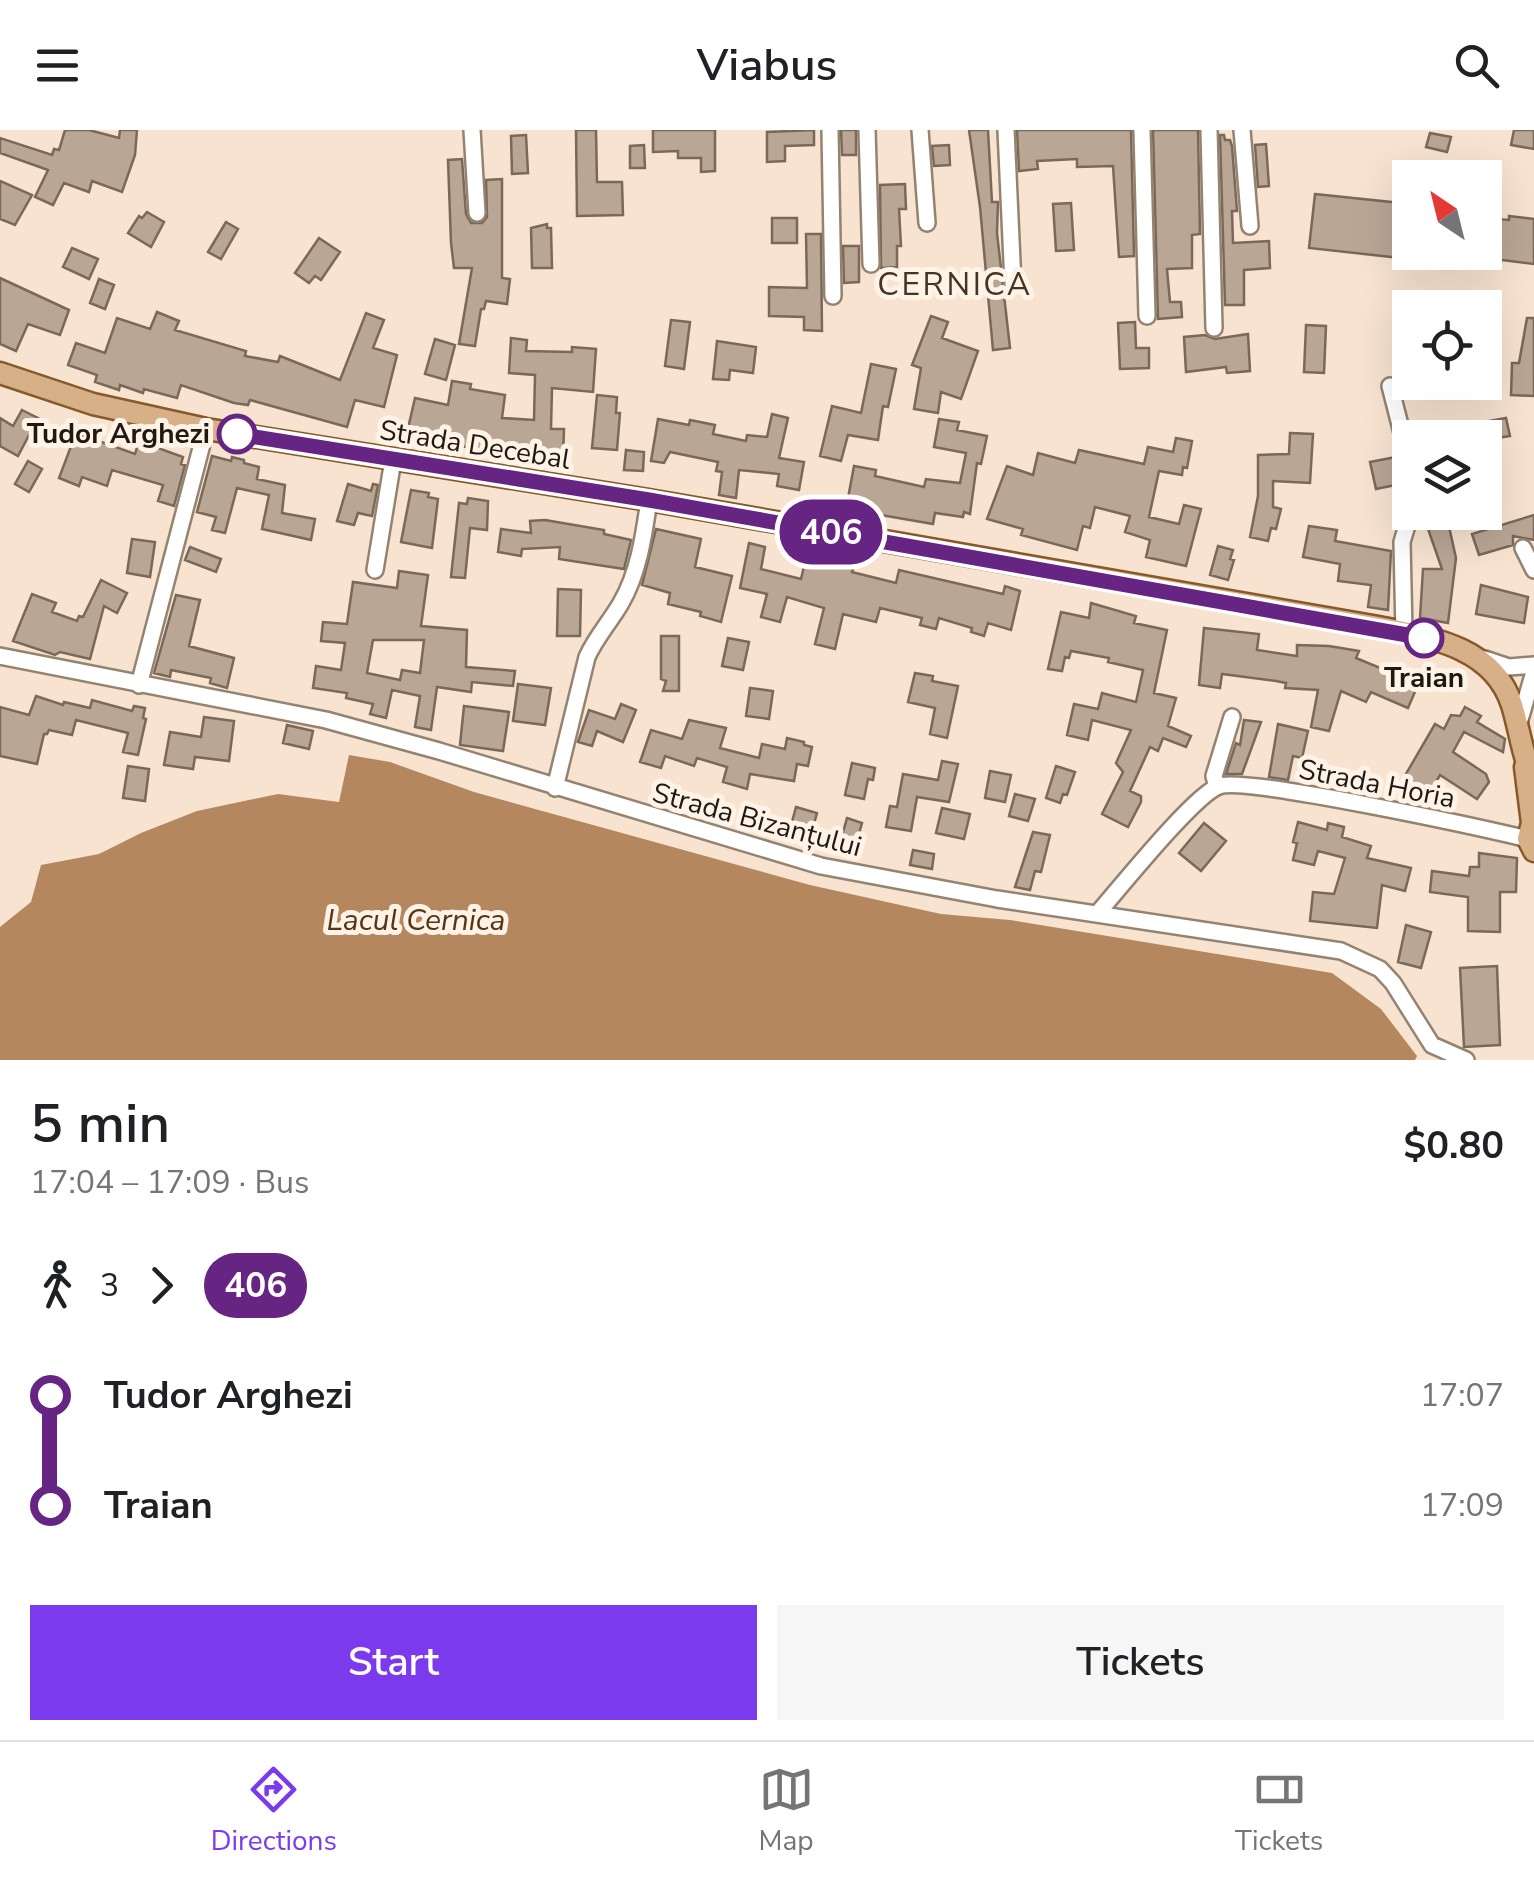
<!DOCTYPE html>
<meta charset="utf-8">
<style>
:root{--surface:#fff;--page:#f6f6f6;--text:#202124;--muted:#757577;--line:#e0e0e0;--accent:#7c3aed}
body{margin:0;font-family:"Nunito Sans",sans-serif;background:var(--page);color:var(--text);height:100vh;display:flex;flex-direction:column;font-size:38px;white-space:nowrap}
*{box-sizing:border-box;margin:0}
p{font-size:32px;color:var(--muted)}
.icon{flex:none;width:55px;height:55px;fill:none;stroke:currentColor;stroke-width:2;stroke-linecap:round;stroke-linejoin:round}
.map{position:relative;height:930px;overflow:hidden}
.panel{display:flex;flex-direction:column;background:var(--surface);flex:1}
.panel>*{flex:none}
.badge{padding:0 20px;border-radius:32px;font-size:35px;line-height:65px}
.needle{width:65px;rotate:325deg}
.buttons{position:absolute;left:1392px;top:30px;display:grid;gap:20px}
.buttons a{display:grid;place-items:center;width:110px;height:110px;border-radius:0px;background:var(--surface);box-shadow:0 10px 40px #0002;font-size:50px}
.map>.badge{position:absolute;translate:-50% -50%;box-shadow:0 0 0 5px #fff}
.legs{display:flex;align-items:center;gap:15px;height:110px;padding:0 30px;font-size:32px}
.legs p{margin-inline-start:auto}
.head{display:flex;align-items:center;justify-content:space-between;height:170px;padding:0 30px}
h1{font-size:55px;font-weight:600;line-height:75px}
.primary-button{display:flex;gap:20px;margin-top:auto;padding:20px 30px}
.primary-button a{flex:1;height:115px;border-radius:0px;background:var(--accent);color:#fff;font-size:40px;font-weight:600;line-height:115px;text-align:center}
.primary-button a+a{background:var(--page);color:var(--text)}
ul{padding:0 30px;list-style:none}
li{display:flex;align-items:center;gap:35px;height:110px;font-size:38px}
li i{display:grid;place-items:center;width:15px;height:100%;margin:0 12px;background:currentColor}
li i::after{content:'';width:25px;height:25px;margin:-12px;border:8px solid;border-radius:50%;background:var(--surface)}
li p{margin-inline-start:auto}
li:first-child i{background:linear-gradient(#0000 50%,currentColor 0)}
li:last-child i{background:linear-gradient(currentColor 50%,#0000 0)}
header{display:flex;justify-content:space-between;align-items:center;height:130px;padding:0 30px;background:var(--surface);font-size:45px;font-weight:600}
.dock{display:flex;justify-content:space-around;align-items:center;height:140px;border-top:2px solid var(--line);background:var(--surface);font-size:28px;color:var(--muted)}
.dock a{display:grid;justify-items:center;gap:5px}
.dock .selected{color:var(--accent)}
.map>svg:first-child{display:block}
.water{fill:#b4875e}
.building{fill:#baa695;stroke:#7a6858;stroke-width:2.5;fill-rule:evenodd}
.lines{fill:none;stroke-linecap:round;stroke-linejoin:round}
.minor-casing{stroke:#958372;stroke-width:20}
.major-casing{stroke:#86592b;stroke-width:25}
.minor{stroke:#fff;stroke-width:15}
.major{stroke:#d7b088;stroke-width:20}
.line-1-casing{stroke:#fff;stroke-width:22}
.line-1{stroke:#662483;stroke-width:15}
.stop-1-dot{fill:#fff;stroke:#662483;stroke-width:5}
.labels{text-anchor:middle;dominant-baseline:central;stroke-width:10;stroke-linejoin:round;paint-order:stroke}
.stop-label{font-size:28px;font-weight:bold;fill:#201912;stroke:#fff2e7;text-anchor:end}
.street-label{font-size:28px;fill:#201912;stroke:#fff2e7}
.water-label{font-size:30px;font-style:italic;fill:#553514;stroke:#fff2e7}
.quarter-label{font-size:32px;letter-spacing:2.5px;fill:#443425;stroke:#fff2e7}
</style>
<header><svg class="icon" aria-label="menu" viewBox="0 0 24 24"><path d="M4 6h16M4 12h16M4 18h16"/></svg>Viabus<svg class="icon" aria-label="search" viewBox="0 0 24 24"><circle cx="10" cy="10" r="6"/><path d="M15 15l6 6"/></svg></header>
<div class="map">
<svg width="1534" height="930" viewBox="0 0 1534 930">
<rect width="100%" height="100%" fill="#f8e3d1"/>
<path class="water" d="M349 625 390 632 474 662 810 755 941 784 1010 790 1332 843 1381 879 1417 926 1415 930H0V797L31 772 41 735 99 724 141 703 197 681 278 664 339 672Z"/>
<path class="building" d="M65 0H89L119 8 120 0H137L135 25 122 62 92 51 89 62 64 53 53 75 35 67 48 40 0 23V8L52 25 54 19 59 20Z
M576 0H596L597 52H622L623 85 577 86Z
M653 0H715V41L701 42V28H678V21L653 22Z
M814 0V15L785 16V31L767 32V2Z
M841 0H856V25H842Z
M969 0H988L992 72H998L997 103 1010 218 993 220 980 77Z
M1017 0H1131L1134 126 1119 127 1113 36 1077 37V29L1037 31 1038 39 1019 41Z
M1153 0H1198L1200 104 1192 105V138L1167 139 1170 172H1181L1182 187 1158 189Z
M1514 0H1534V19L1511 15Z
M1430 3 1451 7 1447 22 1426 17Z
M526 5 528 43 512 44 511 6Z
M1220 5H1224L1225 10H1230L1232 16 1237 81H1232L1233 113 1269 111 1270 138 1244 140V175H1225Z
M1266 14 1269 56 1258 57 1255 15Z
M644 15 645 38H630V16Z
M949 15 950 35 934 36 932 16Z
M462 29 466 84 471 93H482L487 87 486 50 502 49V148L510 149 507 174 486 171 484 179H481L475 216 459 214 472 138H454L451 113 448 30Z
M0 51 32 65 15 95 0 89Z
M905 54 906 79H899L901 116H897V137L881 138 880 55Z
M1315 64 1410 74V129L1309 118Z
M1071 73 1074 120 1056 121 1053 74Z
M147 82 164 92 151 117 128 103 139 86 142 88Z
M1509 86 1534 89V134L1485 128V88L1509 90Z
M772 88H797V113H772Z
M226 92 238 99 221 129 208 122Z
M547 94V98H551L552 138H532L531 98Z
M806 104H821L822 201 804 200V187L769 186V157L807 158Z
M319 108 340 122 321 150 315 146 309 153 295 143Z
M843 116H859V152L844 153Z
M72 118 98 129 89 149 63 137Z
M0 148 69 180 60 205 28 194 16 221 0 214Z
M99 149 114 155 105 179 90 173Z
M157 182 179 191 175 200 246 221 245 226 278 232 280 226 340 250 366 183 384 190 373 218 397 225 384 277 355 270 347 297 250 270 248 275 234 273 181 255 177 268 144 259 143 263 120 255 119 260 95 252 97 245 68 235 76 213 105 223 117 188 150 199Z
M931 186 948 192 942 208 978 221 961 269 941 262 938 283 914 279 921 238 912 235Z
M1527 188H1534V266L1511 265 1512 233H1519Z
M671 190 690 192 684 239 665 236Z
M1135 192 1136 218H1149V238L1120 239 1118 193Z
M1306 195 1326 196 1324 243 1304 242Z
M1248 204 1250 241 1227 243 1226 237 1186 242 1184 207 1205 205 1215 209Z
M511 208 527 210 526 221 572 222V217L596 219 593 262 552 258 551 299H564L563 329H533V323L484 320 406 307 415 268 448 275 452 251 471 254 470 259 505 265 502 288 534 290 535 245 509 243Z
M435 209 455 215 446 250 425 244Z
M717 211 756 217 753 243 730 240 729 250 713 249Z
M871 234 896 239 888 277 883 276 878 310 848 305 841 331 820 326 832 276 861 283Z
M597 265 617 267 616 283H620L617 320 592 318Z
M22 280 38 288 18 326 0 316V288L13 296Z
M772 284 788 288 779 328 804 332 799 360 777 356 779 344 739 340 736 368 719 365 722 342 716 341 718 332 670 322 664 333 651 331 658 289 689 295 690 290 715 295 713 304 746 311 747 305 767 307Z
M1506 288 1510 306 1485 310V308H1475L1473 294Z
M939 289 959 292 957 300 987 306 981 334 977 333 970 384 964 382 963 387 935 383 933 394 846 379 854 336 876 340 875 346 924 357 926 349 960 353 966 323 934 317Z
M76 303 135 324 139 311 183 327 181 334 185 335 174 376 158 371 163 355 112 340 107 356 82 347 79 356 59 348Z
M1290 303 1313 304 1310 353 1273 351V377L1281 379 1276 399 1271 398 1268 411 1250 407 1258 366V325L1289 324Z
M1176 308 1192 311 1187 338 1183 337 1182 345 1159 341 1149 387 1179 394 1184 375 1201 379 1186 436 1146 427 1150 410 1125 402 1130 386 1095 377 1090 398 1083 396 1077 420 1021 405 1023 399 987 389 1007 336 1033 345 1038 323 1075 333 1079 320 1144 334 1148 317 1173 322Z
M626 320 644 322 643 341 624 340Z
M212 326 231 331 232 327 244 330V333L259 337 257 349 285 355 282 383 315 389 311 410 262 399 269 365 237 358 225 403 212 400 216 387 197 382Z
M1396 327 1405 353 1376 359 1370 332Z
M28 331 42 339 29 362 15 354Z
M348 354 371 361 373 354 378 355 372 386 358 383 354 395 337 391Z
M411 360 429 363 428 367 438 369 432 418 401 412Z
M468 368 488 371 487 400 470 398 465 448 451 447 459 373 467 374Z
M1534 385V410L1513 406V415L1479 425 1472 404Z
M545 390 604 400V404L631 410 624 439 559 429 560 417 522 419 521 426 498 422 501 399 531 403 530 391Z
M1448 392 1456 428 1448 493 1420 488 1423 439H1442L1427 396Z
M1309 396 1337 400 1335 411 1391 421 1388 480 1368 477 1371 455 1338 451 1340 434 1303 427Z
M656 399 701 409 695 437 732 446 721 492 700 486 701 482 668 474 670 463 642 455Z
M132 409 155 412 150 447 127 443Z
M749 413 765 417 761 439 801 449 807 424 854 436 852 442 896 453 899 440 1003 464 1005 456 1020 461 1011 500 988 493 984 506 971 502 972 498 939 488 936 499 920 495 922 488 880 478 876 492 843 484 835 519 815 514 824 478 787 467 780 492 761 487 767 464 740 458Z
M1218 416 1233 420 1230 429 1234 430 1228 450 1210 445Z
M190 417 221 429 216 442 185 430Z
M399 441 428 445 421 496 467 500 466 537 515 541 513 556 472 552 471 562 437 557 431 600 415 597 420 566 392 560 386 588 370 584 373 574 346 568 347 563 313 558 316 536 341 540 345 513 321 511 323 492 347 494 353 452 397 458ZM373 510H424L420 543 402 540 400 550 367 543Z
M101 450 127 463 117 483 104 476 90 529 60 522 55 525 13 511 32 464 56 473 52 482 77 491 79 486 83 487Z
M1481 455 1528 467 1524 493 1476 484Z
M558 459 581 460 580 506H557Z
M176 465 200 470 189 516 234 528 227 558 210 553 211 548 171 540 170 547 154 543Z
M1091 473 1136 486 1134 493 1167 500 1154 563 1176 568 1168 596 1191 606 1186 617 1163 608 1158 621 1150 617 1130 661 1141 666V672L1128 697 1102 684 1123 642 1116 633 1131 600 1092 590 1088 610 1067 605 1074 574 1098 579 1102 563 1136 572 1143 540 1108 532 1109 528 1071 521 1069 528 1065 527 1062 541 1048 539 1061 482 1089 488Z
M1204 498 1259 504 1257 520 1297 526V515L1329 516 1359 521 1356 528 1392 543 1394 539 1420 550 1408 578 1371 562 1366 572 1341 561 1329 601 1311 597 1318 560 1285 558 1286 553 1276 551 1222 544 1220 558 1199 555Z
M661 506H679V561H663L666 551 661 549Z
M728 508 749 512 743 540 722 536Z
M915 543 933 546 932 551 958 556 947 608 930 604 935 578 908 572Z
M518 554 551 558 545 595 513 591Z
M750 558 773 561 769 589 746 586Z
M36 566 63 575 64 572 90 578 92 570 132 581 134 576 145 578 143 588 146 589 138 625 123 622 128 603 76 590 72 605 49 600 47 604H44L37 634 0 626V577L29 585Z
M621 574 636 580 623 612 597 601 592 616 578 612 589 580 615 589Z
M464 576 509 582 503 621 460 615Z
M1465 577 1481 586 1477 592 1505 609 1503 622 1464 602 1453 622 1486 644 1489 652 1477 669 1440 645 1429 664 1403 649 1435 594 1444 599 1451 585 1460 586Z
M204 587 234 591 229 631 195 627 193 639 164 635 170 602 201 607Z
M689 590 726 598 720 618 759 628 762 614 785 619 787 608 804 612V615L812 617 808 636 797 634 794 651 750 644 747 659 723 652 727 637 697 628 694 636 665 626 661 638 640 632 651 600 682 609Z
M1244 590 1261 592 1242 644H1226L1236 613 1240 615Z
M1278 594 1308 601 1302 628 1293 626 1288 650 1269 647Z
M287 595 313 601 309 619 283 613Z
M942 631 958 634 949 672 917 667 911 701 886 697 890 676 897 677 903 644 938 650Z
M852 633 875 638 873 650 868 649 864 669 845 665Z
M128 636 149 639 145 671 123 668Z
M1056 636 1075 642 1067 665 1063 664 1060 673 1046 668Z
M990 641 1011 645 1005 672 985 668Z
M1015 664 1035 669 1028 691 1009 686Z
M796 677 817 683 808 715 787 710Z
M942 678 970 684 964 709 936 703Z
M847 688 862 693 853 724 838 720Z
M1298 692 1327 700 1328 693 1344 697 1342 707 1371 716 1367 728 1411 738 1405 761 1382 755 1377 798 1310 791 1313 762 1334 764 1345 728 1318 721 1314 735 1293 730 1297 713 1293 712Z
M1204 693 1226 711 1201 741 1179 723Z
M1033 702 1050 705 1041 742 1035 741 1030 760 1015 757Z
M913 720 934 724 932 739 910 735Z
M1479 723 1517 728 1516 762H1500V802L1468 801V767L1430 762 1432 741 1469 746 1470 737H1479Z
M1406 795 1431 802 1421 838 1398 832Z
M1497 836 1500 915 1464 917 1460 838Z"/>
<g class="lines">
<g class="minor-casing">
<path id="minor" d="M472 0 477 83
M830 0 833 166
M867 0 871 134
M920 0 927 93
M1006 0 1013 154
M1142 0 1147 186
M1209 0 1214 198
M1242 0 1250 96
M1390 256 1410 334
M1523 418 1534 440
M375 440 393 330
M1404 503 1402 412 1411 382
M0 526 326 590 439 621 821 736 997 769 1341 821 1380 839 1393 853 1432 915 1466 930
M1485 529 1509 537 1534 535
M139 555 206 299
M1519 593 1534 542
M1217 657 1214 646 1232 587
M555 658 587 527C596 507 610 492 621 473 639 442 644 404 649 370
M1097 784C1119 759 1194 665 1219 656 1245 646 1486 699 1528 709"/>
</g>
<g class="major-casing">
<path id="major" d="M0 243 93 274 206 299 649 370 1373 496C1427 507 1493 515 1512 575 1520 601 1522 626 1534 649
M1525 637 1532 693 1528 709 1534 721"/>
</g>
<use href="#minor" class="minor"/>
<use href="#major" class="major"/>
</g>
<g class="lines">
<g class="line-1-casing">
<path id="line-1" d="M237 304 649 370 1424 508"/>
</g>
<use href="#line-1" class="line-1"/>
</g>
<g class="stop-1-dot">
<circle cx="237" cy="304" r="18"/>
<circle cx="1424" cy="508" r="18"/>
</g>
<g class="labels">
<g class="stop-label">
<text x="210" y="304">Tudor Arghezi</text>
<text x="1424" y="548" text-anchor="middle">Traian</text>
</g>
<g class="street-label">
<text transform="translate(475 315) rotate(9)">Strada Decebal</text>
<text transform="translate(1377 654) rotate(11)">Strada Horia</text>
<text transform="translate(757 690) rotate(15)">Strada Bizanțului</text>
</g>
<g class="water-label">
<text x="416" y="790">Lacul Cernica</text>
</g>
<g class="quarter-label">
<text x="955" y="154">CERNICA</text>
</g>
</g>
</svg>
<div class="buttons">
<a><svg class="needle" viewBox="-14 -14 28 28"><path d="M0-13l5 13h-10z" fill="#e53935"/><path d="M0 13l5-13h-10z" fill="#757577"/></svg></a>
<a><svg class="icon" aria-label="locate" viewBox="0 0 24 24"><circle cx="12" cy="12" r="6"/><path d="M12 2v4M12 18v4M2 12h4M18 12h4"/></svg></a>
<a><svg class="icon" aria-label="layers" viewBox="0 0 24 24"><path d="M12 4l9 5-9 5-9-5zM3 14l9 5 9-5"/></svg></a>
</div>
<b class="badge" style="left:831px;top:402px;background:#662483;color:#fff">406</b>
</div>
<section class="panel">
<div class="head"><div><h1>5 min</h1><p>17:04 – 17:09 · Bus</p></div><b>$0.80</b></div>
<div class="legs"><svg class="icon" aria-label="walk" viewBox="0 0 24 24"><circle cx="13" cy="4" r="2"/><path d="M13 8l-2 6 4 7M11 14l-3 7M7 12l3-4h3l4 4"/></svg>3<svg class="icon" aria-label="forward" viewBox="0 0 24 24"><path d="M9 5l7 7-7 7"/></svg><b class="badge" style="background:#662483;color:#fff">406</b></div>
<ul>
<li><i style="color:#662483"></i><b>Tudor Arghezi</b><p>17:07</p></li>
<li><i style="color:#662483"></i><b>Traian</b><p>17:09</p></li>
</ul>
<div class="primary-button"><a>Start</a><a>Tickets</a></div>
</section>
<nav class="dock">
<a class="selected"><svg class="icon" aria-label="directions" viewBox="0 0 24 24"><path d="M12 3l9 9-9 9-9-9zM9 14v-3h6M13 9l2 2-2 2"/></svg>Directions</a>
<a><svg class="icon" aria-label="map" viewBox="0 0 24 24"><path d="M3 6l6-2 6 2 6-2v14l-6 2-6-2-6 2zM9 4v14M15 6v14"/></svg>Map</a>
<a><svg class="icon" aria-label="tickets" viewBox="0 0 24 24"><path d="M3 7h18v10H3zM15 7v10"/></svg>Tickets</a>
</nav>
